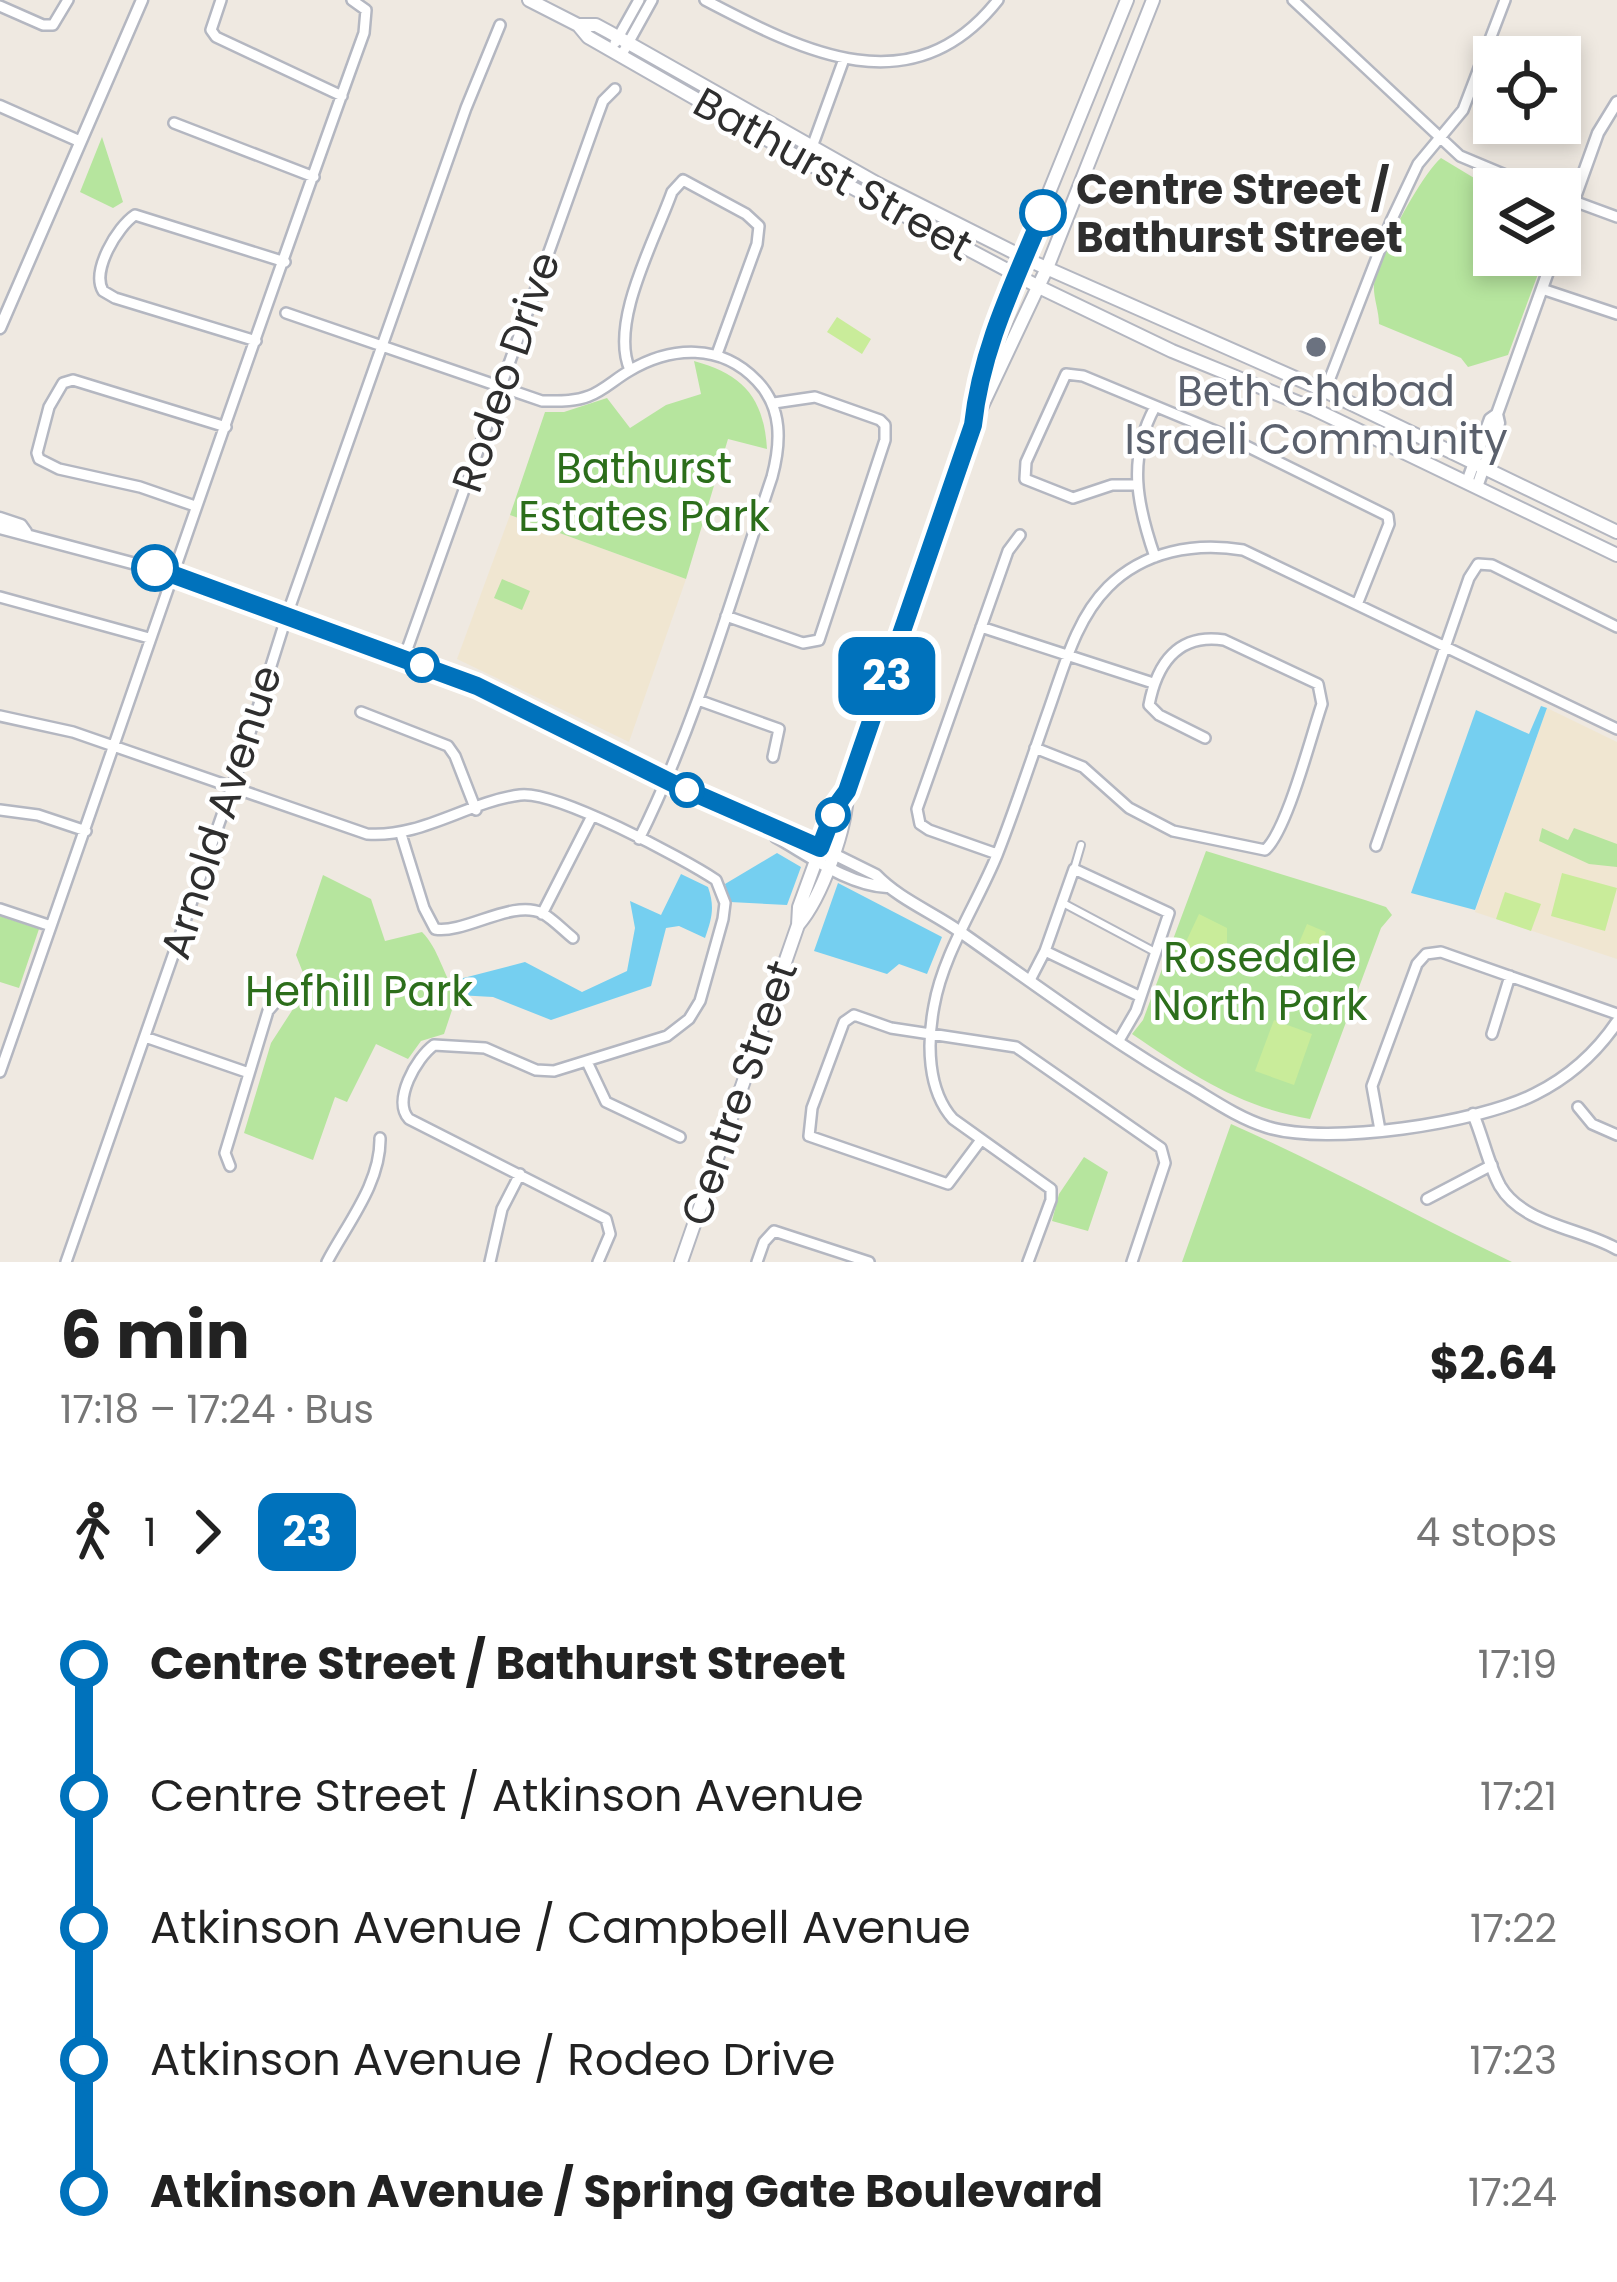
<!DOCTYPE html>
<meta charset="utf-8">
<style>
:root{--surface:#fff;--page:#f6f6f6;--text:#222;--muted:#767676}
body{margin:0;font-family:Poppins,sans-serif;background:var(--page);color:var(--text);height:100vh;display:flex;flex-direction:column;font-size:45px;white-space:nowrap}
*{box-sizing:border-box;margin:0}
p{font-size:39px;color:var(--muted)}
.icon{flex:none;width:66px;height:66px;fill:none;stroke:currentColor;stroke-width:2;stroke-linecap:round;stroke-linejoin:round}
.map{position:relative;height:1262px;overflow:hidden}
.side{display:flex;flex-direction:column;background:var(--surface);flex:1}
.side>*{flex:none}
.badge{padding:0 24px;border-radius:18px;font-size:42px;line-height:78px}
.fabs{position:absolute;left:1473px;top:36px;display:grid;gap:24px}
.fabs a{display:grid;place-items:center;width:108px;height:108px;border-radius:0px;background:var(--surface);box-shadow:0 6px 18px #0003;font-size:60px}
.map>.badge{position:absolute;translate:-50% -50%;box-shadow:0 0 0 6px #fff}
.legs{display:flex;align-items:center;gap:18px;height:132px;padding:0 60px;font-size:39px}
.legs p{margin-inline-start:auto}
.summary{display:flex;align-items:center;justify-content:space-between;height:204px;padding:0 60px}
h1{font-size:66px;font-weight:700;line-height:90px}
ul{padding:0 60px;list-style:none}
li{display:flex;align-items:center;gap:42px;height:132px;font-size:45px}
li i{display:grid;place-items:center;width:18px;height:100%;margin:0 15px;background:currentColor}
li i::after{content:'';width:30px;height:30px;margin:-15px;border:9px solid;border-radius:50%;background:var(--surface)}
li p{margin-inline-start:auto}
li:first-child i{background:linear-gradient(#0000 50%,currentColor 0)}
li:last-child i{background:linear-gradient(currentColor 50%,#0000 0)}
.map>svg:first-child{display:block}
.education{fill:#f0e6d1}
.green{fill:#b6e59e}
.pitch{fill:#c9ec9a}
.water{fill:#75cff0}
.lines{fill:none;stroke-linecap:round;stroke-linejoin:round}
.pedestrian-casing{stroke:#b4b7c1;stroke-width:10}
.minor-casing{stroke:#b4b7c1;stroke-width:14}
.tertiary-casing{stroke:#b4b7c1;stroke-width:15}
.secondary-casing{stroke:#b4b7c1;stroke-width:16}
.pedestrian{stroke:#fff;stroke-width:6}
.minor{stroke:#fff;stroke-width:9}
.tertiary{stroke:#fff;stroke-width:10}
.secondary{stroke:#fff;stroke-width:12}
.line-1-casing{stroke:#fff;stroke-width:27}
.line-1{stroke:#0072bc;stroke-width:18}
.stop-1-dot{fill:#fff;stroke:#0072bc;stroke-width:6}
.worship-dot{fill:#6b7280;stroke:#fff;stroke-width:4.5}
.labels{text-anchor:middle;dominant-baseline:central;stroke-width:9;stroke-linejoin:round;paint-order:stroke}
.street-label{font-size:42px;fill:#2e2e2e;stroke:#fff}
.stop-label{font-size:42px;font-weight:bold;fill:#2e2e2e;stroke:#fff;text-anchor:start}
.worship-label{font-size:42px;fill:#5b616d;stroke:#fff}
.park-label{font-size:42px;fill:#2c6e1b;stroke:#fff}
</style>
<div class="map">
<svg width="1617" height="1262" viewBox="0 0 1617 1262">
<rect width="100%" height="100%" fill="#efe9e1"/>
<path class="education" d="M510 515 686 579 629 742 457 659Z
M1547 708 1617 742V959L1475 912Z"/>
<path class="green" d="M102 137 123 202 113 208 80 192Z
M1441 158 1494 190V255H1545L1508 355 1468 367 1461 358 1379 324C1379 311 1373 297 1374 285 1376 258 1421 175 1441 158Z
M694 361C743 374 764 398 767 449L728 439 686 579 510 515 545 412H564L607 398 630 428 666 405 701 394Z
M502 579 530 591 522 610 494 598Z
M1542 828 1568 840 1574 828 1617 844V867L1589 864 1539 841Z
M1206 851 1365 900 1386 907 1392 915 1381 928 1310 1119C1239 1107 1191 1074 1132 1034L1143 1020Z
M323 875 371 899 385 941 422 932C439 949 443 975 457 995L444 1034 421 1041 408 1059 376 1044 347 1102 335 1097 313 1160 244 1133 271 1043 304 992 307 983 296 955Z
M0 916 39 929 19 988 0 982Z
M1231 1124C1326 1166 1418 1217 1512 1262H1182Z
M1084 1157 1108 1172 1088 1231 1052 1221 1059 1194Z"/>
<path class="pitch" d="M837 317 871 339 862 354 827 332Z
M1562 873 1617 888 1605 931 1551 916Z
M1505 892 1541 904 1531 931 1496 919Z
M1199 914 1227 928V948L1208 965 1194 960 1184 946Z
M1307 924 1326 932 1316 957 1296 950Z
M1274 1020 1312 1034 1294 1085 1255 1071Z"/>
<path class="water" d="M1541 706 1547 708 1475 910 1411 893 1476 710 1529 734Z
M777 853 801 867 787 905 730 902 725 884Z
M681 874 708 887C715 907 712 918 705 938L679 926 666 928 651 986 551 1020 493 997 457 995 448 982 525 962 582 992 627 971 635 928 630 901 661 915Z
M838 883 942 937 927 974 899 964 887 974 814 951Z"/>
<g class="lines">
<g class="pedestrian-casing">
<path id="pedestrian" d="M1074 869 1081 845
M1063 903 1155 952"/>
</g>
<g class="minor-casing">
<path id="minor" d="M221 0 211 30 216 37 342 96
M705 0C804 52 913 108 998 0
M1293 0 1460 156 1539 189
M0 6 43 25H53L68 0
M615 43 639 0
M621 56 652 0
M174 123 314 177
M812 147 844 59
M1560 196 1617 217
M1542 289 1617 314
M286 313 542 401C558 401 574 402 589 396 603 391 615 379 629 371 671 346 721 343 757 381 783 408 781 443 772 477 731 599 696 724 639 839
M256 341 115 298 103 291C91 271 117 227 135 215L285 262
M630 370C609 323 655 240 672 192L683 180 746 214 759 226 757 244 717 354
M1325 391 1391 221 1418 164 1463 110 1505 0
M1155 407C1127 458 1137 505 1155 557
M1135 485H1112L1073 498 1025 479 1026 462 1066 374 1083 376 1220 433 1388 516 1389 524 1358 602
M195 506 140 487 59 469 39 459 37 453 49 407 63 383 73 380 226 427
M0 597 149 638
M726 616 803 643 819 640 885 440V425L880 420 815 397 774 403
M981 627 1153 683
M404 658 596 120 603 101 615 89
M698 700 779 729 773 757
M361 712 448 746 455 756 476 810
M0 716 73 732 367 834C422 838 467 802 520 795 555 790 683 858 716 880L725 903 723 919 700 1001 689 1019 667 1036 554 1071 536 1070 485 1048 434 1045C416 1058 392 1101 409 1119L606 1219 610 1234 598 1262
M1035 748 1083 767 1129 808 1173 831 1265 850C1287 831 1311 736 1322 704L1318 684 1224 640C1178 633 1157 663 1149 705L1159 715 1205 738
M0 810 38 815 86 831
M401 834 424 908 435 929C465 934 512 899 542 913 553 919 563 930 573 938
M1376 846 1469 578 1478 564 1492 565 1617 627
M997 854 929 830 920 824 917 809 1008 551 1020 535
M0 909 51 926
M542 914 592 816
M1045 951 1139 996
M1030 980 1045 951 1074 869 1169 913 1136 1011 1118 1042
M1492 1034 1510 976
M145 1037 249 1073
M588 1064 606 1102 680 1137
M0 1072C122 725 239 378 364 33L366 10 352 0
M1578 1107 1592 1124 1617 1135
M1380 1130 1372 1086 1417 964 1426 954 1441 952 1617 1014
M981 1140 948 1184 809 1136 812 1108 844 1022 854 1015 891 1028 1016 1047 1161 1148 1165 1163 1132 1262
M230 1166 225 1153 268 1011 287 989
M1427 1199 1492 1165
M66 1262 243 755 287 615 466 108 500 25
M327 1262C347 1224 381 1183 380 1138
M490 1262 502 1209 520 1174
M757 1262 764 1242 774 1231 869 1262
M1028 1262 1051 1200V1189L953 1119C927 1090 927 1043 934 1006 943 954 977 904 997 855 1016 807 1032 757 1049 709 1064 667 1076 619 1108 587 1144 551 1195 542 1243 550L1617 729"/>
</g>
<g class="tertiary-casing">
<path id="tertiary" d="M0 106 79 141
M1560 239 1598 133 1617 102
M0 328 142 0
M1467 482 1490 419 1497 414 1554 255
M1477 487 1499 423 1497 414
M0 518 21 525 26 532
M0 528 162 571 404 658 485 690 771 829 781 828 876 875C899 899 932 912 959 931 1036 985 1112 1042 1194 1089 1217 1103 1241 1119 1267 1127 1328 1146 1478 1123 1535 1094 1569 1077 1596 1053 1617 1022
M771 829 776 837C810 856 848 885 887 887
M1473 1114C1483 1137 1488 1164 1500 1186 1523 1225 1581 1228 1617 1249"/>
</g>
<g class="secondary-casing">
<path id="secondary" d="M529 0 578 25 588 37 836 179 1039 287 1172 351 1314 409 1617 555
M578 25H596L609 32 878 184 1035 263 1325 391 1617 532
M974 412 977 385 994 328 1127 0
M798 925C822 897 847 827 847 791L973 425 1047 268 1153 0
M681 1262 798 925 799 907 836 806 847 791"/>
</g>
<use href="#pedestrian" class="pedestrian"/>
<use href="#minor" class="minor"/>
<use href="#tertiary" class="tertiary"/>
<use href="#secondary" class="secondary"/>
</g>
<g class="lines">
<g class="line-1-casing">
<path id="line-1" d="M155 568 477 686 676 785 820 848 836 806 847 791 973 425C981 349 1014 283 1043 213"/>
</g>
<use href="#line-1" class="line-1"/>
</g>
<g class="stop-1-dot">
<circle cx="1043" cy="213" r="21"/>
<circle cx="155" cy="568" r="21"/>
<circle cx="422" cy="665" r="15"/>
<circle cx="687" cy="790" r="15"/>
<circle cx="833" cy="815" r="15"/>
</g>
<circle class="worship-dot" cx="1316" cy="347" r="12"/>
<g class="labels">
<g class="street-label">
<text transform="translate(833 174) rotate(29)">Bathurst Street</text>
<text transform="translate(506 372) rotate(-71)">Rodeo Drive</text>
<text transform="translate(221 812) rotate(-72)">Arnold Avenue</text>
<text transform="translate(739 1093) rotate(-71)">Centre Street</text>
</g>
<g class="stop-label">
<text x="1076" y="189">Centre Street /<tspan x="1076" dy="48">Bathurst Street</tspan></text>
</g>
<g class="worship-label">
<text x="1316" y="391">Beth Chabad<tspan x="1316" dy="48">Israeli Community</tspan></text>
</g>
<g class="park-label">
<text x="644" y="468">Bathurst<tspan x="644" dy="48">Estates Park</tspan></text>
<text x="1260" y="957">Rosedale<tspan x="1260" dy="48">North Park</tspan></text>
<text x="359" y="991">Hefhill Park</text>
</g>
</g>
</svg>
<div class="fabs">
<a><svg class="icon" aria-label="locate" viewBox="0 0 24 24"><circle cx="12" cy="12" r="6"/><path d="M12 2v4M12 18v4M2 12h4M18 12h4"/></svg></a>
<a><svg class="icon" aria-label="layers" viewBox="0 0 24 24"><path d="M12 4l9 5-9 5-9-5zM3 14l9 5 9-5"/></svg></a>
</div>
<b class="badge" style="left:887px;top:676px;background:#0072bc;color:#fff">23</b>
</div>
<section class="side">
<div class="summary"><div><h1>6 min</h1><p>17:18 – 17:24 · Bus</p></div><b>$2.64</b></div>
<div class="legs"><svg class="icon" aria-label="walk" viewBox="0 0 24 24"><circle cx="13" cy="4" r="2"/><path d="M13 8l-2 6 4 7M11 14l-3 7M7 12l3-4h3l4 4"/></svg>1<svg class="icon" aria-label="forward" viewBox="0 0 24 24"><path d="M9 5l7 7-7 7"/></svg><b class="badge" style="background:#0072bc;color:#fff">23</b><p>4 stops</p></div>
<ul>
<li><i style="color:#0072bc"></i><b>Centre Street / Bathurst Street</b><p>17:19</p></li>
<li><i style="color:#0072bc"></i><span>Centre Street / Atkinson Avenue</span><p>17:21</p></li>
<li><i style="color:#0072bc"></i><span>Atkinson Avenue / Campbell Avenue</span><p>17:22</p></li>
<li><i style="color:#0072bc"></i><span>Atkinson Avenue / Rodeo Drive</span><p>17:23</p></li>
<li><i style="color:#0072bc"></i><b>Atkinson Avenue / Spring Gate Boulevard</b><p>17:24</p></li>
</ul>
</section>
